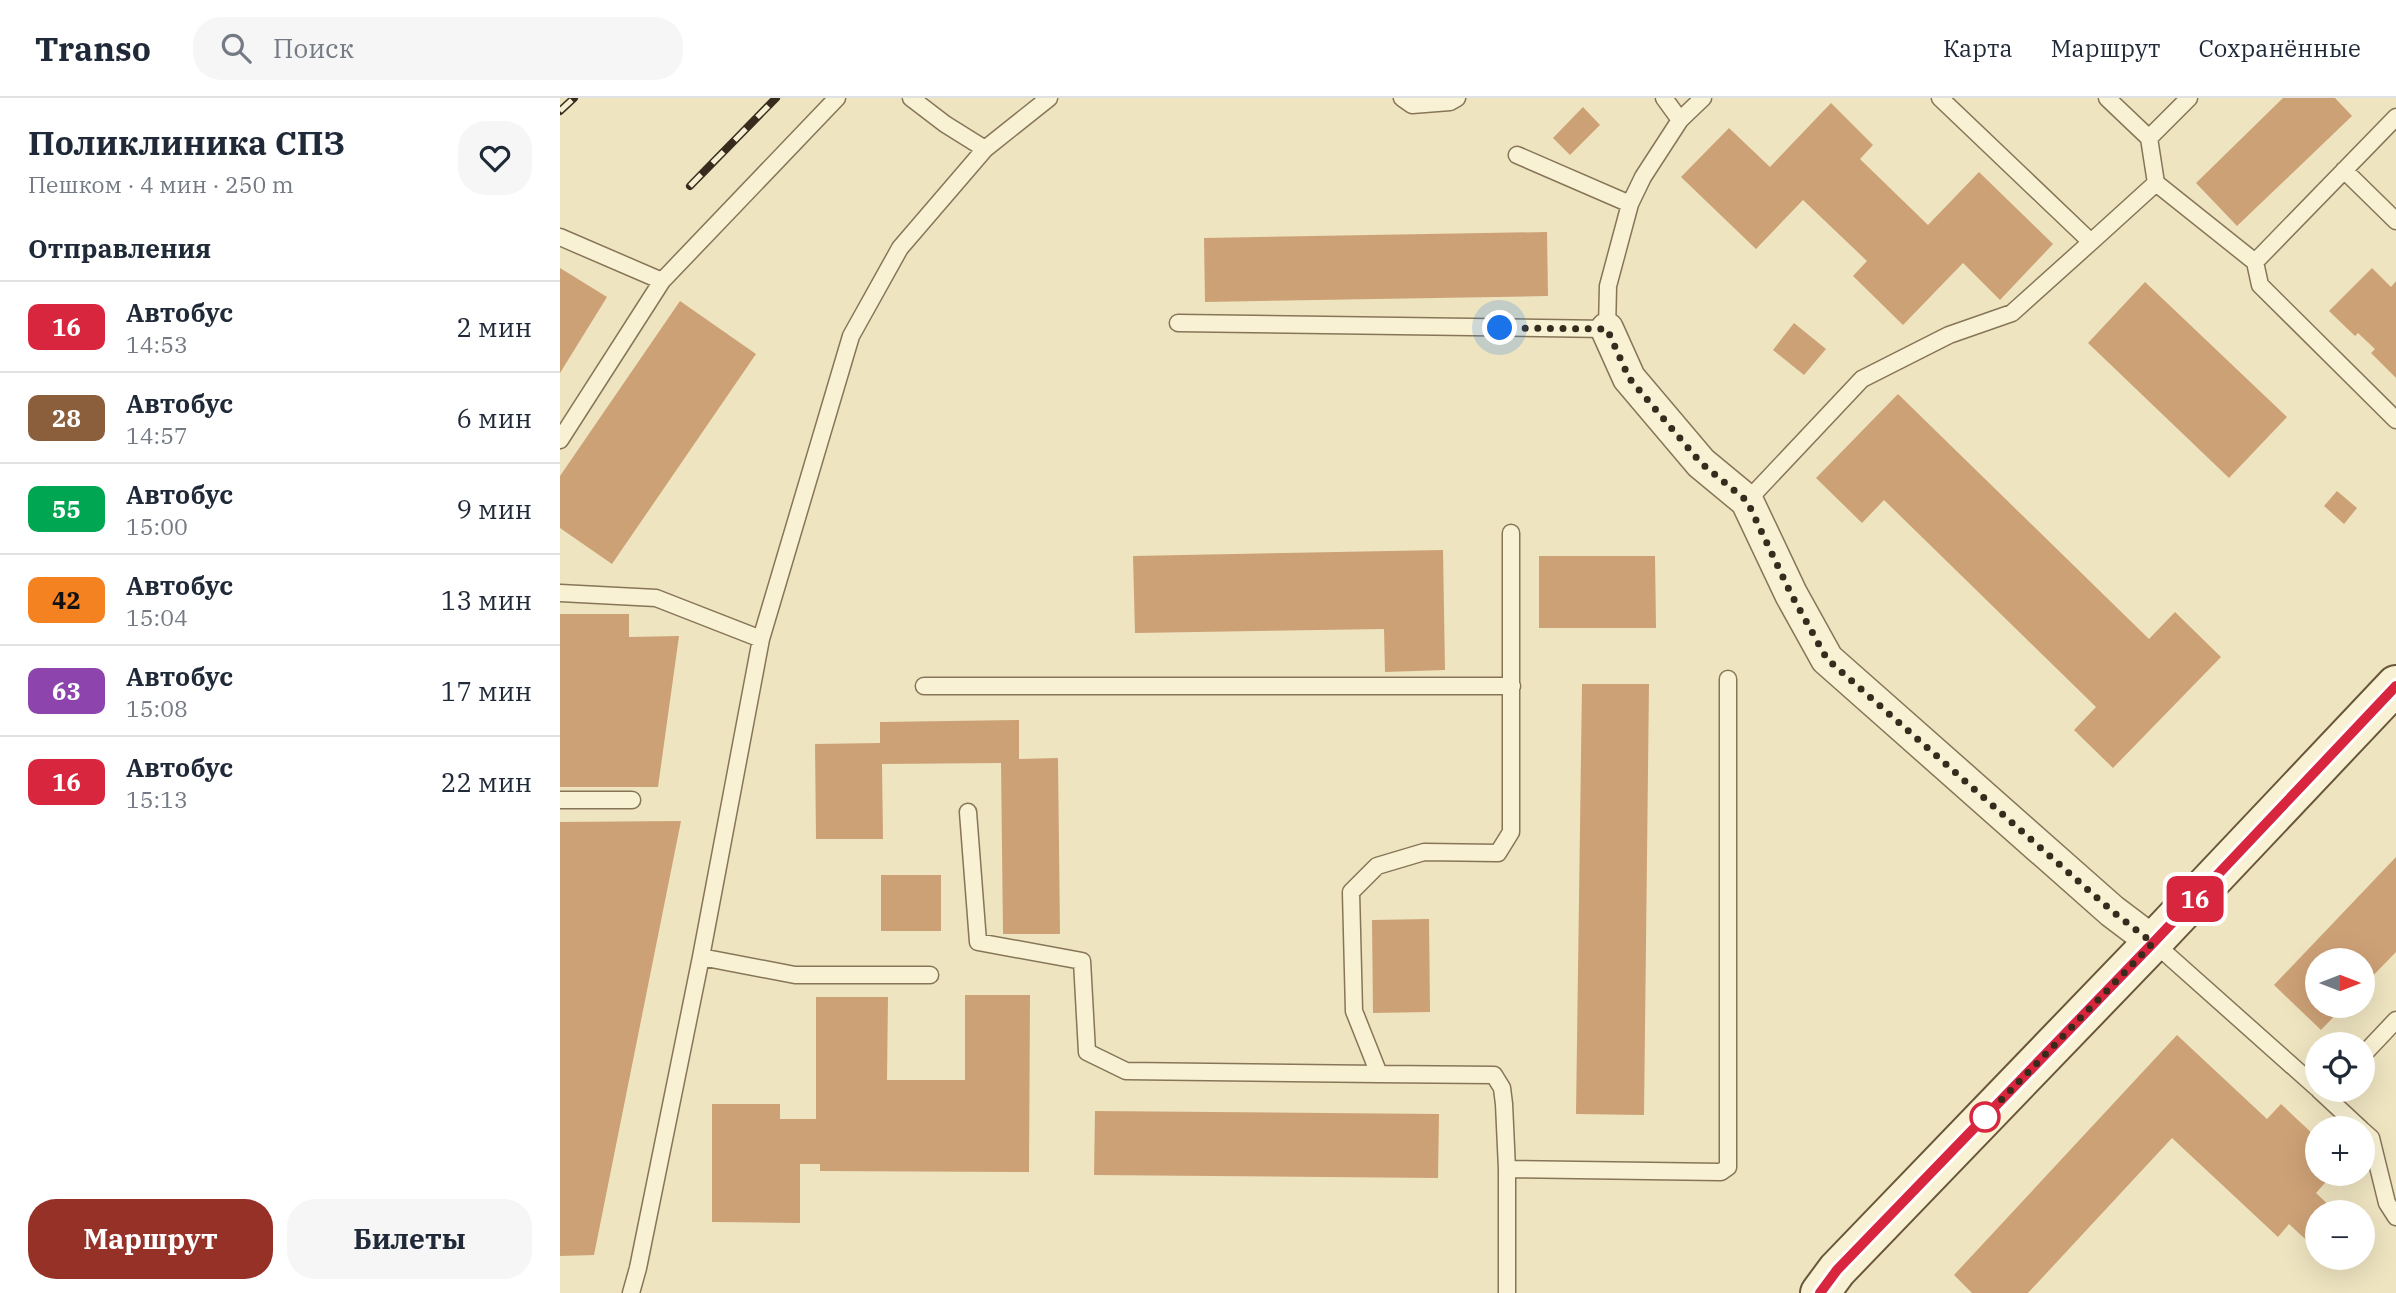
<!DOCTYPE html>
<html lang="ru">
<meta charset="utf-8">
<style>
:root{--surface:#fff;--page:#f6f6f7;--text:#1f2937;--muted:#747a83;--line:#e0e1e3;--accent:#963128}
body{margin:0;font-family:"IBM Plex Serif",serif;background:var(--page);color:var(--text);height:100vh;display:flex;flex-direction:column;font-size:26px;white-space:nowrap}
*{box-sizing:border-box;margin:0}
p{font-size:23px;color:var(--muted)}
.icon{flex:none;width:38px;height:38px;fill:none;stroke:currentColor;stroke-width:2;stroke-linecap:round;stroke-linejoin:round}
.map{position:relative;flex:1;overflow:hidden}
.drawer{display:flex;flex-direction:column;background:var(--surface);width:560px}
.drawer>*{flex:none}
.badge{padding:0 14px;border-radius:10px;font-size:24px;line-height:46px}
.needle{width:46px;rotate:90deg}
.buttons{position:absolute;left:1745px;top:850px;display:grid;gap:14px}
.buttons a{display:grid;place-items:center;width:70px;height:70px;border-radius:50%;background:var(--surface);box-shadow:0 7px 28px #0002;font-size:35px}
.you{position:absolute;width:35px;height:35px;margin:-18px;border:5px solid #fff;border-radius:50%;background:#1a73e8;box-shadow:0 0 0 10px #1a73e833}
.map>.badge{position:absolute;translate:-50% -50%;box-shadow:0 0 0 4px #fff}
h2{padding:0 28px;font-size:26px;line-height:63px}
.round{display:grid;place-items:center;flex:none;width:74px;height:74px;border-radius:28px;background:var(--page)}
.head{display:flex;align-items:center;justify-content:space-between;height:119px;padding:0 28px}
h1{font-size:33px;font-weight:700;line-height:52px}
.cta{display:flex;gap:14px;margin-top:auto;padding:14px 28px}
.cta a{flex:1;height:80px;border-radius:28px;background:var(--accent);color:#fff;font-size:28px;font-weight:700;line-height:80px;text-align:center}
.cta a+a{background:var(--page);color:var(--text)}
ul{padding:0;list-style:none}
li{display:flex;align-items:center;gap:21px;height:91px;padding:0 28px;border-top:2px solid var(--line)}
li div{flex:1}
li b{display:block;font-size:26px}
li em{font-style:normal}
li .badge{min-width:77px;font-weight:700;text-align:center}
header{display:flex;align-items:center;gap:42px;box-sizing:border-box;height:98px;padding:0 35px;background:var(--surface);border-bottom:2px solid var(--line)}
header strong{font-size:33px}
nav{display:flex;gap:38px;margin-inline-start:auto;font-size:24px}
.search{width:490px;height:63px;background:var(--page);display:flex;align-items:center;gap:18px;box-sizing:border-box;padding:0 24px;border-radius:28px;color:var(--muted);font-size:26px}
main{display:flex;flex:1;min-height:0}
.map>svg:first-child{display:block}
.building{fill:#cda176}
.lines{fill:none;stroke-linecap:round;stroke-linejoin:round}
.service-casing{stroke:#877558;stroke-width:19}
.minor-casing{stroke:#877558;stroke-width:35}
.secondary-casing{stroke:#69563b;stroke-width:42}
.service{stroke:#f9f1d3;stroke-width:16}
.minor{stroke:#f9f1d3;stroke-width:32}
.secondary{stroke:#f9f1d3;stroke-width:38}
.rail-casing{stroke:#372b1d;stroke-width:8}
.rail{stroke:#f5eed0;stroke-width:5;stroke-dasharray:16;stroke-linecap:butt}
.line-casing{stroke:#fff;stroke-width:16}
.line{stroke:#d7263d;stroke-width:10}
.walk{stroke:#372b1d;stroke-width:7;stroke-dasharray:0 12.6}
.stop-dot{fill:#fff;stroke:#d7263d;stroke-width:3.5}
</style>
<header>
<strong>Transo</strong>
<div class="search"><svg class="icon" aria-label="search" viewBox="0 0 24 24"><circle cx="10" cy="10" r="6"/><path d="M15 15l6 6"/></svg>Поиск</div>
<nav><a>Карта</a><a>Маршрут</a><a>Сохранённые</a></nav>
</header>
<main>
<section class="drawer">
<div class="head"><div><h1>Поликлиника СПЗ</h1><p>Пешком · 4 мин · 250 m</p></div><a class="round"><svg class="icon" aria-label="heart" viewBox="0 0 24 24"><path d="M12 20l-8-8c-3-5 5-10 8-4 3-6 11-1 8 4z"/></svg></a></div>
<h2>Отправления</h2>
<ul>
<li><span class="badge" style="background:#d7263d;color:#fff">16</span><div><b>Автобус</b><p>14:53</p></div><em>2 мин</em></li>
<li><span class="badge" style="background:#8b5e3c;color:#fff">28</span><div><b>Автобус</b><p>14:57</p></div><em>6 мин</em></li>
<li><span class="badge" style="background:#00a651;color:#fff">55</span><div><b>Автобус</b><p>15:00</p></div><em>9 мин</em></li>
<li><span class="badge" style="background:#f58220;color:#111">42</span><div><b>Автобус</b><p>15:04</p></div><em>13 мин</em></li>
<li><span class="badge" style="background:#8e44ad;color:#fff">63</span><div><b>Автобус</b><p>15:08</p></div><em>17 мин</em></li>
<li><span class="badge" style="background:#d7263d;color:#fff">16</span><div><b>Автобус</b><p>15:13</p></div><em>22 мин</em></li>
</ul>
<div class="cta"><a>Маршрут</a><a>Билеты</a></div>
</section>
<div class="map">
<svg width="1836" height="1195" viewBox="0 0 1836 1195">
<rect width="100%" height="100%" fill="#eee4c0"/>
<path class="building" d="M1723 0H1775L1792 18 1677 128 1636 85Z
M1271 5 1313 47 1300 61 1368 127 1419 74 1493 146 1440 202 1403 165 1343 227 1293 178 1307 163 1243 102 1196 151 1121 79 1169 30 1210 69Z
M1023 9 1040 27 1010 57 993 40Z
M987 134 988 198 645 204 644 140Z
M0 170 47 199 0 275Z
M1812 170 1831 189 1836 183V280L1811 255 1815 251 1798 235 1795 238 1769 213Z
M1585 184 1727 319 1669 380 1528 245Z
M120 203 196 256 52 466 0 430V378Z
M1234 225 1266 251 1244 277 1213 252Z
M1338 296 1589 541 1615 514 1661 559 1553 670 1514 632 1536 609 1324 402 1302 425 1256 380Z
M1777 393 1797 410 1784 426 1764 408Z
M883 452 885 572 825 574 824 531 575 535 573 458Z
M979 458H1095L1096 530H979Z
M0 516H69V539L119 538 98 689H0Z
M1022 586H1089L1084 1017 1016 1016Z
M459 622V661L498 660 500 836H443L441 665 322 666 323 741H256L255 646 320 645V624Z
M121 723 34 1157 0 1158V724Z
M1836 759V854L1802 889V863H1757V908H1784L1761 932 1714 887Z
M321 777H381V833H321Z
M869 821 870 914 813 915 812 822Z
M405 897H470L469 1074 260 1073V1066H240V1125L152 1124V1006H220V1021H256V899H328L327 982H405Z
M1617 937 1707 1021 1721 1006 1757 1040V1076H1773L1756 1095 1777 1115H1757V1152L1729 1126 1718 1139 1612 1040 1468 1195H1412L1394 1177Z
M535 1013 879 1016 878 1080 534 1077Z"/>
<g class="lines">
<g class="service-casing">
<path id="service" d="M351 0 385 26 425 51
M842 0 852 7 890 4 897 0
M1104 0 1120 22
M1547 0 1589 40 1596 85
M1836 19 1695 164 1700 187 1836 322
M1589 40 1629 0
M957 57 1070 106
M1784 72 1836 123
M0 139 102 183
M1531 144 1596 85 1695 164
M618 225 1047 231 1048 188 1070 106 1083 79 1120 22 1143 0
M0 342 102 183 277 0
M1187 403 1302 281 1389 237 1452 215 1531 144 1380 0
M0 495 96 500 201 541
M364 588H952
M0 702H72
M408 714 418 844 522 863 527 954 566 973 819 976
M1593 844 1757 990
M141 859 235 877H370
M1802 958 1836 922
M1759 992 1801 1031
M1802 1032 1811 1040 1827 1105 1836 1119
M947 1071 1161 1074 1168 1069V581
M71 1195 78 1170 141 859 201 541 291 238 340 150 425 51 489 0
M947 1195V1071L944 1006 942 990 934 977 819 976 794 913 791 794 817 768 864 754 938 755 951 734V435"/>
</g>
<g class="minor-casing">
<path id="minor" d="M1047 231 1069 280 1141 365 1187 403 1231 496 1267 561 1552 813 1593 844"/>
</g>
<g class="secondary-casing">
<path id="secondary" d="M1260 1195 1277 1172 1593 844 1836 587"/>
</g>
<use href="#service" class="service"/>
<use href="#minor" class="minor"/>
<use href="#secondary" class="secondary"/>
<g class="rail-casing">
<path id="rail" d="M0 13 14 0
M130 88 216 0"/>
</g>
<use href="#rail" class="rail"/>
</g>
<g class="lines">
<g class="line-casing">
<path id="line" d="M1260 1195 1277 1172 1593 845 1836 588"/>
</g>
<use href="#line" class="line"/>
<path class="walk" d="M940 230 1047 231 1069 280 1141 365 1187 403 1231 496 1267 561 1552 813 1593 845 1421 1023 1425 1019"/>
</g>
<circle class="stop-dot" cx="1425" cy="1019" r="14"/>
</svg>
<div class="buttons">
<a><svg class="needle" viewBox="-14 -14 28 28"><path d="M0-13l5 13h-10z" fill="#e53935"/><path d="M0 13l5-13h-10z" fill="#747a83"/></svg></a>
<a><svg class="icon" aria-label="locate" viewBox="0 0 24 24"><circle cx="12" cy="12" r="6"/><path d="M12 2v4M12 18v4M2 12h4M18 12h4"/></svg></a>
<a>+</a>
<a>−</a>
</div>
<div class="you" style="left:940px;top:230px"></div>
<b class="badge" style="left:1635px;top:801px;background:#d7263d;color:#fff">16</b>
</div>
</main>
